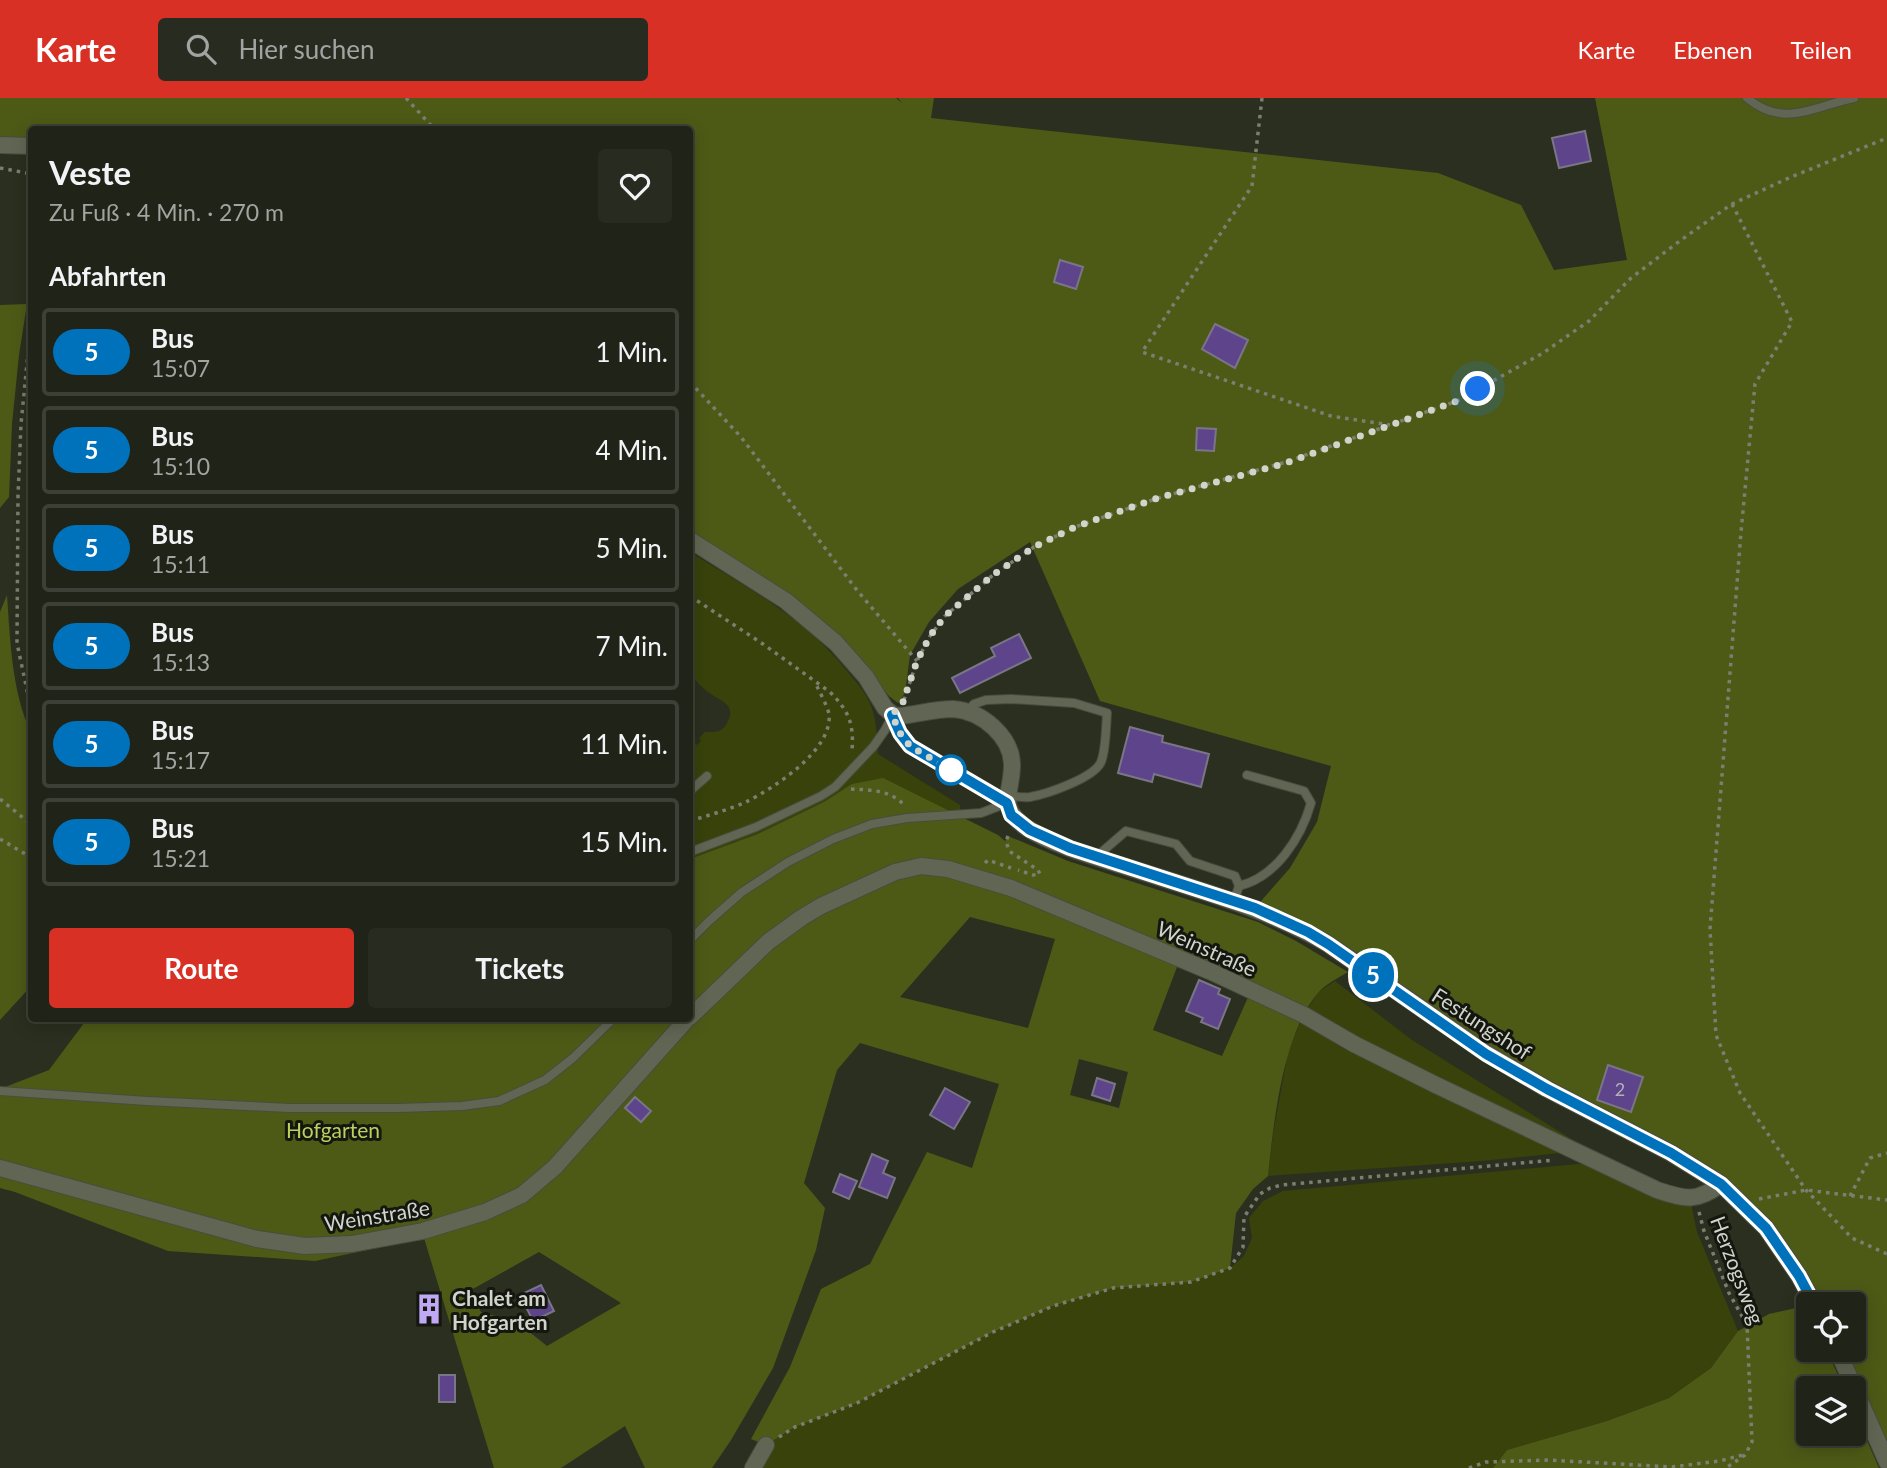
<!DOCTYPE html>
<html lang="de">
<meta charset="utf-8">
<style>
:root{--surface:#202317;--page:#282b20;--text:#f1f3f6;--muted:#a2a4a1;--line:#3d4036;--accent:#d93025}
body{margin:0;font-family:Lato,sans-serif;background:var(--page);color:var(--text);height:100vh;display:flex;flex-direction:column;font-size:26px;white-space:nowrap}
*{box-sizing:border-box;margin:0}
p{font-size:23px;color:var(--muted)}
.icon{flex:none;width:38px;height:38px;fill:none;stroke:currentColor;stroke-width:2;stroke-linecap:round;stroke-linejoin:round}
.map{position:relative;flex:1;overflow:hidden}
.drawer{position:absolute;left:28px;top:28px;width:665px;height:896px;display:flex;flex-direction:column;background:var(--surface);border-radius:7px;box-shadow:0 4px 18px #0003,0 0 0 2px var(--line)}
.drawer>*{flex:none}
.badge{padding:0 14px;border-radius:23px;font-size:24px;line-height:46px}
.buttons{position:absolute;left:1796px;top:1194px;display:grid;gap:14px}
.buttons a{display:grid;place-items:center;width:70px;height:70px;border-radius:7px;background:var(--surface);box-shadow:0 4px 18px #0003,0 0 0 2px var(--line);font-size:35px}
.you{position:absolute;width:35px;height:35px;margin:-18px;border:5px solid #fff;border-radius:50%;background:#1a73e8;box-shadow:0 0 0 10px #1a73e833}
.map>.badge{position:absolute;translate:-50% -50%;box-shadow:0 0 0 4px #fff}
h2{padding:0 21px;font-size:26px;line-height:63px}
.round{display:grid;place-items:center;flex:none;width:74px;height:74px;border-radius:7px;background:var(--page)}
.headline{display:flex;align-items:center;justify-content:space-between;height:119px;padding:0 21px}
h1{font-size:33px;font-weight:700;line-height:52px}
.cta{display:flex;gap:14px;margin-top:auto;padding:14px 21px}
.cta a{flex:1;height:80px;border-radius:7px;background:var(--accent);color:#fff;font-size:28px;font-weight:700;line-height:80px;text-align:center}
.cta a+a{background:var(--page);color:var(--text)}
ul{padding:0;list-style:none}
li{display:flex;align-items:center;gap:21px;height:88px;margin:0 14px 10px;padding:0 7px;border:4px solid var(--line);border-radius:7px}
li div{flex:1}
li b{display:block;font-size:26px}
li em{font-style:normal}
li .badge{min-width:77px;font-weight:700;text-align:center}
header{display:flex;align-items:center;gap:42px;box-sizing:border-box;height:98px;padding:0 35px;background:var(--accent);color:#fff}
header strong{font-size:33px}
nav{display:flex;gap:38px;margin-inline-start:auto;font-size:24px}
.search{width:490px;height:63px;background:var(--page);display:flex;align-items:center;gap:18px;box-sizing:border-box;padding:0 24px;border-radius:7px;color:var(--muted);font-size:26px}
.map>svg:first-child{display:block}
.green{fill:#38420a}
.forest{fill:#4d5a16;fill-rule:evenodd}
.building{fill:#5d448b;stroke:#7a7587;stroke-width:2}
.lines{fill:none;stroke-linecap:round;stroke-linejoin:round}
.lane-casing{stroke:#484c3e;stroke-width:10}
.street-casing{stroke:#484c3e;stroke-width:18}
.path{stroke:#7b7e71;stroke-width:3.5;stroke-dasharray:3.5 5;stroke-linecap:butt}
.lane{stroke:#616654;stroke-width:8}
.street{stroke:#616654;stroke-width:16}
.line-casing{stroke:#fff;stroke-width:16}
.line{stroke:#0072bc;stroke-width:10}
.walk{stroke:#d1d4ca;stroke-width:7;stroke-dasharray:0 12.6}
.stop-dot{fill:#fff;stroke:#0072bc;stroke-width:3.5}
.labels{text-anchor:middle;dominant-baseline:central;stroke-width:6;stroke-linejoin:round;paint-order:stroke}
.number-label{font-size:18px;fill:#b4b0ba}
.street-label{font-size:21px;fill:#d1d4ca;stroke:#14160f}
.park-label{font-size:21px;fill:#b9d15e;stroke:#14160f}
.poi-label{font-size:21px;font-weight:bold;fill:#d1d4ca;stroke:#14160f;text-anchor:start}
</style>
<header>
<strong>Karte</strong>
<div class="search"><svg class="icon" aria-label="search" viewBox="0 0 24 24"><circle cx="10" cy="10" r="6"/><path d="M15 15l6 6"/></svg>Hier suchen</div>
<nav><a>Karte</a><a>Ebenen</a><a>Teilen</a></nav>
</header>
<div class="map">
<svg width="1887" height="1370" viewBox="0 0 1887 1370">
<rect width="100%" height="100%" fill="#2b2f1f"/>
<path class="green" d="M690 454C747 490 804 519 847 573 857 585 869 598 873 614 877 627 877 643 878 656L960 707V718L690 913V650L695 645 697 647 701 643 699 640 705 634C714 634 720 635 726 627 738 607 722 604 711 596 703 591 696 583 690 577Z
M1335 883 1412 942 1589 1052 1482 1063 1268 1078 1273 1036 1289 949 1304 917 1318 894Z
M1579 1066 1599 1068 1691 1105 1697 1134 1738 1233 1711 1270 1669 1300 1607 1323 1507 1352 1493 1370H763L766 1347 795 1329 857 1305 993 1234 1053 1208 1113 1190 1191 1184 1230 1170 1244 1158 1252 1140 1249 1120 1263 1103 1283 1093Z"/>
<path class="forest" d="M0 0H896L902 5 898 0H934L931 20 1438 75 1521 107 1554 172 1627 162 1595 0H1887V1359L1842 1251H1853V1206H1821L1744 1108 1255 810 1290 770 1317 724 1331 668 1100 603 1030 444 958 491 929 524 910 557 905 595 898 605 889 598 839 537 787 495 690 435V32H32L31 41 0 40Z
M27 206 19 257 12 326 9 399 0 410V207Z
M7 497C10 540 12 596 31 634L32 887 0 922V514Z
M883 680 998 737 1005 743 1008 738 1068 763 1258 824 1296 843 1348 874C1338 880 1324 887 1317 896 1282 939 1274 1024 1268 1078L1253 1091 1236 1115 1230 1170 1191 1184 1113 1190 1053 1208 993 1234 857 1305 795 1329 766 1347 751 1341 790 1269 821 1191 870 1166 927 1054 972 1070 999 986 860 945 837 972 804 1085 825 1110 816 1152 773 1270 731 1342 712 1370H645L625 1328 561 1370H494L424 1140 315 1163 168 1153 15 1094 0 1090V991L49 972 87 921 690 920V761L758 736 824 704 852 686ZM970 819 1055 841 1028 930 900 899ZM1182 856 1253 888 1222 958 1153 932ZM1079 961 1128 974 1119 1010 1070 997ZM539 1154 621 1205 547 1248 517 1224 481 1214 471 1192Z
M1805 1208 1808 1213V1251H1826L1844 1290H1808V1335H1853V1311L1879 1370H1493L1507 1352 1607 1323 1669 1300 1711 1270 1738 1233 1769 1216Z"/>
<path class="building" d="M1585 33 1591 63 1559 70 1552 40Z
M1060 162 1083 169 1076 191 1054 184Z
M1215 226 1248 242 1235 270 1202 251Z
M1197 330 1216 331 1214 353 1196 352Z
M1019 536 1031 560 960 595 952 580 995 558 991 550Z
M1130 629 1163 638 1162 644 1209 656 1201 689 1154 676 1152 684 1118 675Z
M1199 882 1220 891 1218 896 1230 901 1218 931 1201 924 1203 920 1186 913Z
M1608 967 1643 979 1631 1014 1597 1002Z
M1097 980 1115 986 1110 1003 1092 997Z
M945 990 970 1004 954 1031 930 1017Z
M635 999 651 1013 641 1024 625 1010Z
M872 1056 888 1063 883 1075 895 1080 887 1100 859 1089Z
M840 1076 857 1083 849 1101 833 1094Z
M541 1187 554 1213 533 1223 520 1197Z
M439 1277H455V1304H439Z"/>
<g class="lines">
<g class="lane-casing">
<path id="lane" d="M1747 0C1784 31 1814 8 1854 0
M967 614 974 606 986 602 1011 601 1074 605 1107 615C1106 628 1106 652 1101 664 1094 680 1047 696 1030 699 1023 700 1015 698 1008 698
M893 617 900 635 910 647 1007 705
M690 693 707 678
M690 754 756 729 821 698 835 689 873 649 885 632 893 617
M1096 759 1126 733 1176 746 1190 763 1235 778 1239 788 1234 803
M1239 788C1276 779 1301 740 1311 705L1304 693 1247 677
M690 842 709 823 742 794 788 764 833 741 872 726 907 720 981 715 1007 705
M0 993 147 1003 289 1010H398L462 1008 499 1003 545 982 573 960 614 920"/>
</g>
<g class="street-casing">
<path id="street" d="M0 47 32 48
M690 442 786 503 836 545 866 579 885 610 893 617 900 618C917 616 936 611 953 611 982 613 1013 639 1012 669 1011 698 997 709 1027 730 1054 748 1099 760 1130 770 1198 792 1266 810 1328 846L1486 955 1547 991 1671 1055 1721 1086 1766 1130 1799 1178 1814 1206
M690 919 768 844 801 820 821 808 895 774 921 768 948 771 1011 790 1214 875 1304 917 1354 946 1436 987 1657 1092C1685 1101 1696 1105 1721 1086
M0 1070 257 1141 305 1148 352 1146 423 1133 485 1114 522 1097 555 1069 688 920
M1837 1251 1887 1364
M753 1370 766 1347"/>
</g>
<path class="path" d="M406 0 435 32
M1262 0 1252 88 1142 254 1331 318 1390 327
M0 70 32 76
M1732 106 1792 224 1755 286 1741 434 1710 831 1716 937 1740 995 1806 1092 1852 1140 1887 1156
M32 236 28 255 21 326 18 398 17 545 32 616
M690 284 741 339 856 491 917 563
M690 498 763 546 830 594C849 613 854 626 852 652
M904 602 917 563 930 538 945 518 993 477 1034 449 1075 429 1158 400 1286 364 1457 303 1543 255 1589 223 1631 180 1681 142 1732 106 1791 79 1887 40
M851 691C871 692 891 692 905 708
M0 701 32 727
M690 723C709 717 728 712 746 704 774 690 833 652 829 616 827 607 820 595 816 586
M1008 738 1006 743 1009 753 1038 772 1040 776 1033 777 1018 772
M0 741 32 760
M985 765 988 762 1011 770
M1850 1098 1870 1060 1887 1055
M1759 1101 1806 1092 1887 1102
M1699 1114 1704 1133 1729 1195 1747 1227 1752 1344 1745 1357 1726 1370
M779 1339 795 1329 857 1305 993 1234 1053 1208 1113 1190 1191 1184 1230 1170 1243 1149 1244 1119 1260 1096 1270 1090 1282 1087 1554 1062
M1469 1370 1486 1364 1549 1362 1672 1369 1719 1363 1743 1357"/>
<use href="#lane" class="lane"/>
<use href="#street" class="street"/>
</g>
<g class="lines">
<g class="line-casing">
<path id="line" d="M892 617 900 635 910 648 1007 705 1011 717 1030 732 1070 750 1255 810 1308 834 1328 846 1486 956 1547 991 1671 1055 1721 1086 1766 1130 1799 1178 1814 1206"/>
</g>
<use href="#line" class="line"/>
<path class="walk" d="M951 672 910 648 900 635 892 617 903 604 917 563 930 538 945 518 993 477 1034 449 1075 429 1158 400 1286 365 1457 303 1478 291"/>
</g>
<defs>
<g id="building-bare" transform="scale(2.415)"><path d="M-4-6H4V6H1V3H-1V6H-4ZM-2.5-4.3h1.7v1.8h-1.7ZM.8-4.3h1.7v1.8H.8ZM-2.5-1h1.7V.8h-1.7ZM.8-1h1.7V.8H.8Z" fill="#bfa9f4" stroke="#14160f" stroke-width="2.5" paint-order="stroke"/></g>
</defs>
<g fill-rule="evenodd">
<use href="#building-bare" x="429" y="1211"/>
</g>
<circle class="stop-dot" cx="951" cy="672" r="14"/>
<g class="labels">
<g class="number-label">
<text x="1620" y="991">2</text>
</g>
<g class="street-label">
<text transform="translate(1207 850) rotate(24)">Weinstraße</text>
<text transform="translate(1482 925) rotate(33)">Festungshof</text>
<text transform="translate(377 1117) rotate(-9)">Weinstraße</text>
<text transform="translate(1738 1172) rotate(69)">Herzogsweg</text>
</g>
<g class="park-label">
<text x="333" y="1031">Hofgarten</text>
</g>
<g class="poi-label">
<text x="452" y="1199">Chalet am<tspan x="452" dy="24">Hofgarten</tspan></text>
</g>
</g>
</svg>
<div class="buttons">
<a><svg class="icon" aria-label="locate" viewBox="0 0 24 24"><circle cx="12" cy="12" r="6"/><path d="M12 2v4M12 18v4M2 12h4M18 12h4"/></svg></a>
<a><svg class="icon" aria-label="layers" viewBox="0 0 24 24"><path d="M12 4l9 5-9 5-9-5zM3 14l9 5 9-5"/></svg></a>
</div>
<div class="you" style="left:1478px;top:291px"></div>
<b class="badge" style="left:1373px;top:877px;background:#0072bc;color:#fff">5</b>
<section class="drawer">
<div class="headline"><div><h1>Veste</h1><p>Zu Fuß · 4 Min. · 270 m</p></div><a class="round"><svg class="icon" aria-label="heart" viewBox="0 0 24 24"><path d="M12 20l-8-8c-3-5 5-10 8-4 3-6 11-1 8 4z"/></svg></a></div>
<h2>Abfahrten</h2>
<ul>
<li><span class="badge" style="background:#0072bc;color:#fff">5</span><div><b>Bus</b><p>15:07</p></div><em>1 Min.</em></li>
<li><span class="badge" style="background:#0072bc;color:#fff">5</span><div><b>Bus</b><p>15:10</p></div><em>4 Min.</em></li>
<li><span class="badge" style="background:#0072bc;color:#fff">5</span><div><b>Bus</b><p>15:11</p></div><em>5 Min.</em></li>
<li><span class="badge" style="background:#0072bc;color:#fff">5</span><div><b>Bus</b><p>15:13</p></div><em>7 Min.</em></li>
<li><span class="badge" style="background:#0072bc;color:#fff">5</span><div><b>Bus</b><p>15:17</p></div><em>11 Min.</em></li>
<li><span class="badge" style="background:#0072bc;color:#fff">5</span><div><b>Bus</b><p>15:21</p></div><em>15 Min.</em></li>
</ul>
<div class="cta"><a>Route</a><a>Tickets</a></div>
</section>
</div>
